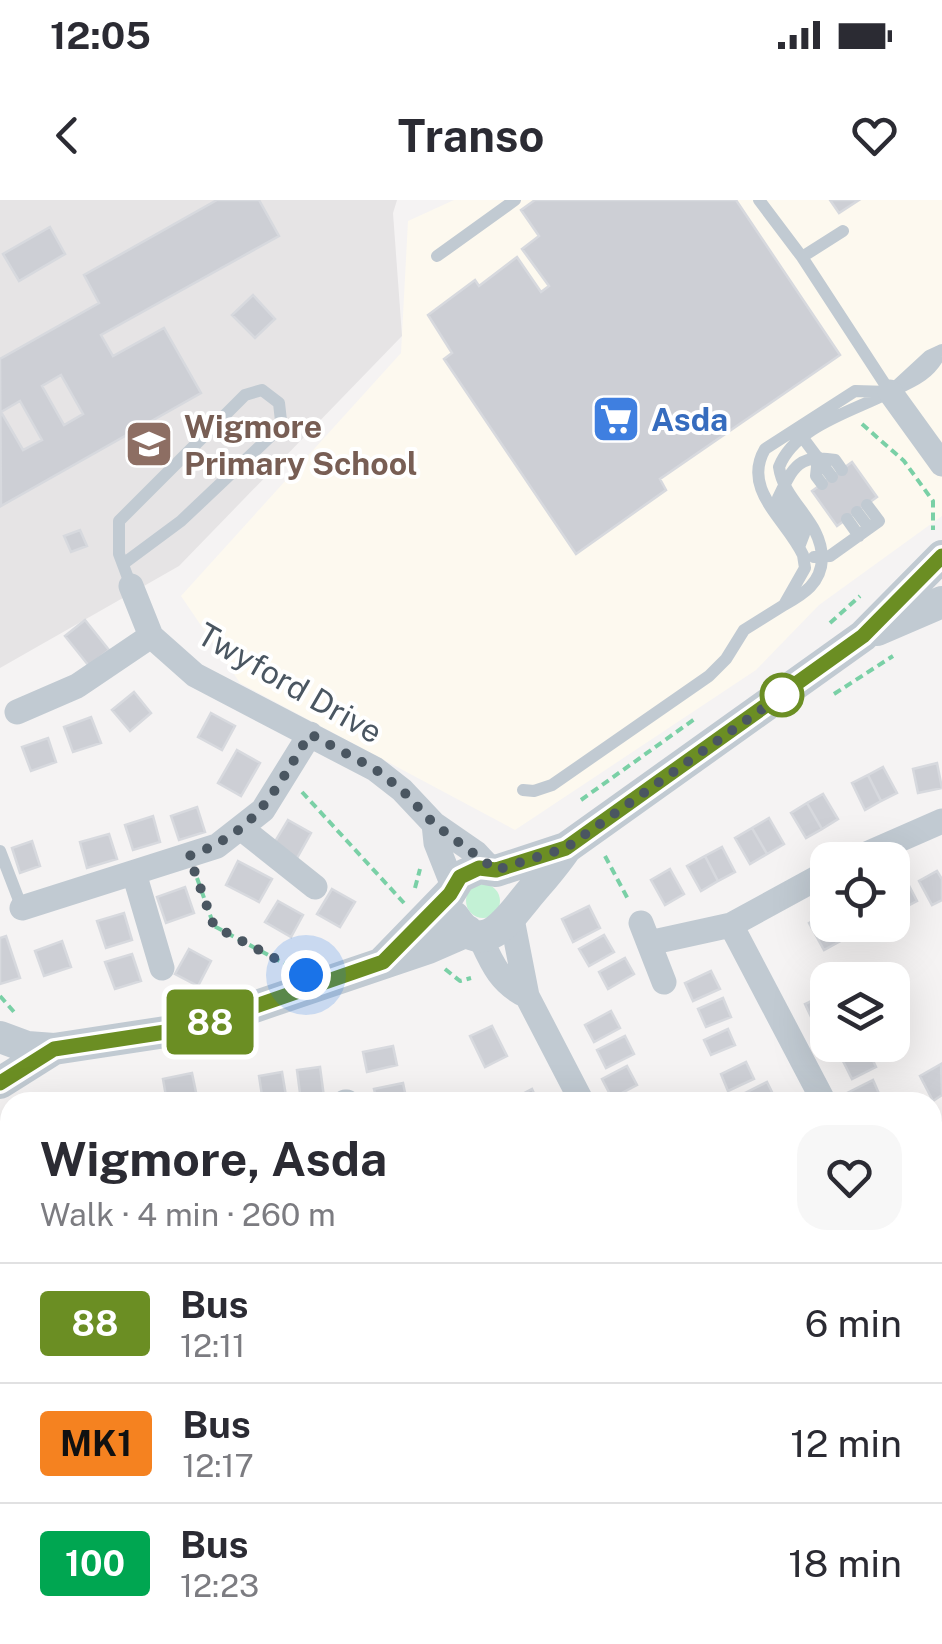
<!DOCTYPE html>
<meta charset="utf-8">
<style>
:root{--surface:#fff;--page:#f7f7f7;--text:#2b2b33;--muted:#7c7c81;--line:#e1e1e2}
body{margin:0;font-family:"Public Sans",sans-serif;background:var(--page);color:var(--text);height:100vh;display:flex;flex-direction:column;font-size:38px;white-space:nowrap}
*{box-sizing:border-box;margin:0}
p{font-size:32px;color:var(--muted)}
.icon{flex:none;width:55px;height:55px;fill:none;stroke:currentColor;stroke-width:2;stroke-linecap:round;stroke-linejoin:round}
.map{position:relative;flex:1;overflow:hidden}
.drawer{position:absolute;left:0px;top:892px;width:942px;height:552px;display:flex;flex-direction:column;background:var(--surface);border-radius:30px 30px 0 0;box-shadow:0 10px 40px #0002}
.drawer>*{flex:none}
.badge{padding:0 20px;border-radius:8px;font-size:35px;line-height:65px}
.fabs{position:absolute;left:810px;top:642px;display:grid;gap:20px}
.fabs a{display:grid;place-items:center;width:100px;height:100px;border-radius:20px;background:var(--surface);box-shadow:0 10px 40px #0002;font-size:50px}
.you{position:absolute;width:50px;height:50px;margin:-25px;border:8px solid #fff;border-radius:50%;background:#1a73e8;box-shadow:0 0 0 15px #1a73e833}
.map>.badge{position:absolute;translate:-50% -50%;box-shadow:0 0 0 5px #fff}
.round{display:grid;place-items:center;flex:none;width:105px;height:105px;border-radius:30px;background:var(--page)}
.overview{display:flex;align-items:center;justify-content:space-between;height:170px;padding:0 40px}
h1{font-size:48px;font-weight:700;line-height:75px}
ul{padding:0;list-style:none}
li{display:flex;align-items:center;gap:30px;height:120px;padding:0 40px;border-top:2px solid var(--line)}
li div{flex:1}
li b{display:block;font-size:38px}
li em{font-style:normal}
li .badge{min-width:110px;font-weight:700;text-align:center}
.status{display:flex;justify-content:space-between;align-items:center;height:70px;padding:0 50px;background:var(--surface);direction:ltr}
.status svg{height:28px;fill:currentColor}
header{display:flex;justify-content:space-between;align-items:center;height:130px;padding:0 40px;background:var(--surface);font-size:45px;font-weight:700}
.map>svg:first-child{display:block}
.commercial{fill:#fdf9ef}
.education{fill:#e6e4e5}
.green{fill:#c3f1d5}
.building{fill:#cdcfd5;stroke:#d7d9de;stroke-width:2.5;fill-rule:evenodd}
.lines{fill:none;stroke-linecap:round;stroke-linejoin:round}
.path{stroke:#7ad0a6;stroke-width:4;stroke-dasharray:8 5;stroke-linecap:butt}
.service{stroke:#c1cad2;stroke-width:12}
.minor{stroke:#c1cad2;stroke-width:25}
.tertiary{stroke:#c1cad2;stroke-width:32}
.line-casing{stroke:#fff;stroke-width:22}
.line{stroke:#6b8e23;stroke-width:15}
.walk{stroke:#4a5661;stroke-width:10;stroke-dasharray:0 18}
.stop-dot{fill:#fff;stroke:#6b8e23;stroke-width:5}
.labels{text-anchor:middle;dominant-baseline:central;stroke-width:8;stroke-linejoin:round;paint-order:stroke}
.shop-label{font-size:32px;font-weight:bold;fill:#366cbe;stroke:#fff;text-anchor:start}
.education-label{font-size:32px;font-weight:bold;fill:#785e54;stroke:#fff;text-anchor:start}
.street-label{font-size:32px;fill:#4a5661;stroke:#fff}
</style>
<div class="status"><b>12:05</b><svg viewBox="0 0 49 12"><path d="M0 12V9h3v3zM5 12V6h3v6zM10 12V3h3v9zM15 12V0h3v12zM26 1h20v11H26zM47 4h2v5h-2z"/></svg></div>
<header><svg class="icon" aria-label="back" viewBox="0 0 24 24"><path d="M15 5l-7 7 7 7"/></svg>Transo<svg class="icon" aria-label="heart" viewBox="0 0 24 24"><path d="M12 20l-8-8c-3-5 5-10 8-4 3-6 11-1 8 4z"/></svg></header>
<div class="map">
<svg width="942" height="1444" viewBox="0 0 942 1444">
<rect width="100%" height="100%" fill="#f5f3f3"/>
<path class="commercial" d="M454 0H942V316L819 405 756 470 515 630 240 483 181 396 401 153 408 21Z"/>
<path class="education" d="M0 0H397L393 13 402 136 179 366 0 468Z"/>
<path class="green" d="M466 701a17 17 0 1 1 34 0a17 17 0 1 1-34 0Z"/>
<path class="building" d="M217 0H259L279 36 101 135 113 156 164 128 201 193 1 306 0 159 99 103 84 75ZM61 175 83 214 64 225 42 186ZM20 201 42 240 23 250 1 212Z
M535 0H736L840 155 660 279 666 290 576 354 444 159 452 153 428 115 475 80 479 86 517 57 541 92 549 86 522 49 539 36 521 10Z
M830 0H859L839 13Z
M50 27 65 54 19 81 3 54Z
M253 95 275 119 255 138 232 115Z
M852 262 877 297 837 326 812 291Z
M80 330 87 346 71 352 64 336Z
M85 420 109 450 89 466 65 436Z
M134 492 151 513 130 531 112 510Z
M211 513 235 526 222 550 198 537Z
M91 517 101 543 73 552 64 527Z
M48 538 56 562 31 571 22 547Z
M237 550 260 563 241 596 218 583Z
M937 563 942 588 918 593 913 569Z
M883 567 897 593 881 601 868 575Z
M868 575 881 601 865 610 852 583Z
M823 594 838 619 822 629 807 603Z
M807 603 822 629 806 638 791 613Z
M197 607 205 632 179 640 171 616Z
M153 616 160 642 133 650 125 625Z
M769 618 784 644 767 654 752 628Z
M288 620 311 633 297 658 273 645Z
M752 628 767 654 750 664 735 638Z
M109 634 117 659 87 668 80 642Z
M32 641 40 666 20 673 12 648Z
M722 647 735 672 718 681 705 656Z
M705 656 718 681 701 691 687 666Z
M238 661 272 679 259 702 226 685Z
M670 669 684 694 665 705 651 680Z
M937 671 942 679V700L932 705 919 681Z
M903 674 917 701 900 710 892 696V680Z
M185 687 194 713 166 723 157 697Z
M332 689 355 702 340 727 317 714Z
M278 701 303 715 291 737 265 722Z
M589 706 600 728 573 742 562 719Z
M124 713 132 740 106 748 97 721Z
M828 713V725H862L864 728 824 750 809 723Z
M604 735 614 752 589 766 579 749Z
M6 736 20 778 0 784V738Z
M62 741 71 767 44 776 35 751Z
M189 749 211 761 198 786 175 774Z
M132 754 141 781 115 789 105 762Z
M625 758 634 774 608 789 599 772Z
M711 771 720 789 693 801 685 783Z
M828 793V814L813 821 805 804Z
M723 798 731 817 706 827 698 809Z
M611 811 620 828 594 842 585 825Z
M492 826 507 856 485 867 470 836Z
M728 829 735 845 711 855 704 840Z
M625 836 634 854 606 868 597 850Z
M393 846 397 865 367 872 363 852Z
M868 850 876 867 852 879 843 861Z
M746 862 754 879 728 891 721 874Z
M941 864 942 895 933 901 920 876Z
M627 866 637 885 612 898 602 879Z
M320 867 324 897 301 901 297 870Z
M282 872 287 902H263L259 876Z
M192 873 198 902H167L163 879Z
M873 880 880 896 867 902H851L847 893Z
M767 882 777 902H745L741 895Z
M403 883 407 902H377L374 889Z
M532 889 538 902H515L513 899Z
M0 1009 10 1015V1038L0 1032Z
M942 1073V1106L938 1108 932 1098V1078Z
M932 1184H942V1211H932Z
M0 1404 10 1410V1418L0 1436Z
M22 1435H32L41 1440 38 1444H16Z
M292 1435H324V1441L292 1440Z
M743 1435H768V1444H743Z"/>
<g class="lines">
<path class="path" d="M862 224 904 261 933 301V330
M830 423 860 396
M834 494 893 456
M302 592 404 703
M581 600 696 518
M605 656 629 701
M197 678 214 726 289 766
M415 688 420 669
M445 769 460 781 471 778
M0 796 14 812
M0 1058 10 1063"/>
<path class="service" d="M759 0 802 57 890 192
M437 56 515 0
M802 57 843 31
M941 151C932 174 912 182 890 192L929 156 942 150
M855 191 890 192C854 211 795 226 779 267 784 303 822 320 822 359 821 383 804 394 784 405L805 368 803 355C787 320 741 290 765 249Z
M803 238 832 277
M818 257 816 276 822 284
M857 312 869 328
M847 319 859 336
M799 347 804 334 778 298C793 267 799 253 835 260L842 270
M814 357 830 356 879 321 867 305
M123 364 181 321 273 234 281 221 279 203 262 190 245 195 119 321V354L131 386
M523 590 534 591 552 585 709 476 726 459 744 430 784 405
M0 651 22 708
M932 1241 941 1271"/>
<path class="minor" d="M890 192 942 264
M131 386 151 436 195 475 375 569 402 590 434 624 476 653 490 668
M17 512 77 486 151 436
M434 624 436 643 453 686
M242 629 315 687
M853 660 942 621
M134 673 162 768
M22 708 217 646 263 610 310 534
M512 719 527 796 582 902
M641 723 664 782
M479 735C491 761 499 783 527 796
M649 743 731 725
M345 902H347
M824 902 731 725 828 672
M932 937 942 933
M942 1269 939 1290 942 1363
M0 1282 10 1288
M0 1327 10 1310
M698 1435V1444
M253 1444V1435"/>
<path class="tertiary" d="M877 430 942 402
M454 717C482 760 507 721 526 698 540 681 554 666 566 648
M383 762 450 693 460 677 479 668 496 671 566 648 863 436 942 356
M0 837 27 847 54 849 192 828 428 748 467 731
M0 883 54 849"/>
</g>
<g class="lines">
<g class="line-casing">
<path id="line" d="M0 883 54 849 192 828 383 762 450 694 460 677 479 668 496 670 566 648 863 436 942 356"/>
</g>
<use href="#line" class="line"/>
<path class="walk" d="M306 775 214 726 189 656C258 631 273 593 310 534L375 569 402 590 434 624 496 670 566 648 782 495"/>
</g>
<defs>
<g id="supermarket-square" transform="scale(2.5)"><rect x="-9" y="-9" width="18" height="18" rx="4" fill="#3f7fe0" stroke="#fff"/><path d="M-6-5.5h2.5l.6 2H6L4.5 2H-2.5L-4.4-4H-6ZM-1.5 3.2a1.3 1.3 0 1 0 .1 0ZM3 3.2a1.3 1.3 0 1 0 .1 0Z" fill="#fff"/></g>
<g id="school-square" transform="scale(2.5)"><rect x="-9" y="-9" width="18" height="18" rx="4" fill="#8d6e63" stroke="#fff"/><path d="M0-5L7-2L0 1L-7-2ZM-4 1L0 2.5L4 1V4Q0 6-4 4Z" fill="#fff"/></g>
</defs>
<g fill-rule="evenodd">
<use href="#supermarket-square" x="616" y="219"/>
<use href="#school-square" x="149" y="244"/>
</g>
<circle class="stop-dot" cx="782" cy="495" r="20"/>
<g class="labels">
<g class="shop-label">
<text x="651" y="219">Asda</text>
</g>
<g class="education-label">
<text x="184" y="226">Wigmore<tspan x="184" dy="37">Primary School</tspan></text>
</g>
<g class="street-label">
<text transform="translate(290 483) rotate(30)">Twyford Drive</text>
</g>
</g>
</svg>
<div class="fabs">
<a><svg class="icon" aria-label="locate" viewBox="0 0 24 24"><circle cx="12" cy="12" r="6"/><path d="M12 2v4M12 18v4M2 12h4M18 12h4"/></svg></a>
<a><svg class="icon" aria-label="layers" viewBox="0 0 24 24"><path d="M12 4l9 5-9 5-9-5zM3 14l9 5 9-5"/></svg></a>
</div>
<div class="you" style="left:306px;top:775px"></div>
<b class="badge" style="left:210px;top:822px;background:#6b8e23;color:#fff">88</b>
<section class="drawer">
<div class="overview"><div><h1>Wigmore, Asda</h1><p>Walk · 4 min · 260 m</p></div><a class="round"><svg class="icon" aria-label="heart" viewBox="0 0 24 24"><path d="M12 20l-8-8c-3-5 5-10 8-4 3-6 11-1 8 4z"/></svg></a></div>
<ul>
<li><span class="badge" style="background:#6b8e23;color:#fff">88</span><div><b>Bus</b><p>12:11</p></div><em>6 min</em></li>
<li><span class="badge" style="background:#f58220;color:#111">MK1</span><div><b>Bus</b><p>12:17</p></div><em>12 min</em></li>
<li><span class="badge" style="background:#00a651;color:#fff">100</span><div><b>Bus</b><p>12:23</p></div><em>18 min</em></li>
</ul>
</section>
</div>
